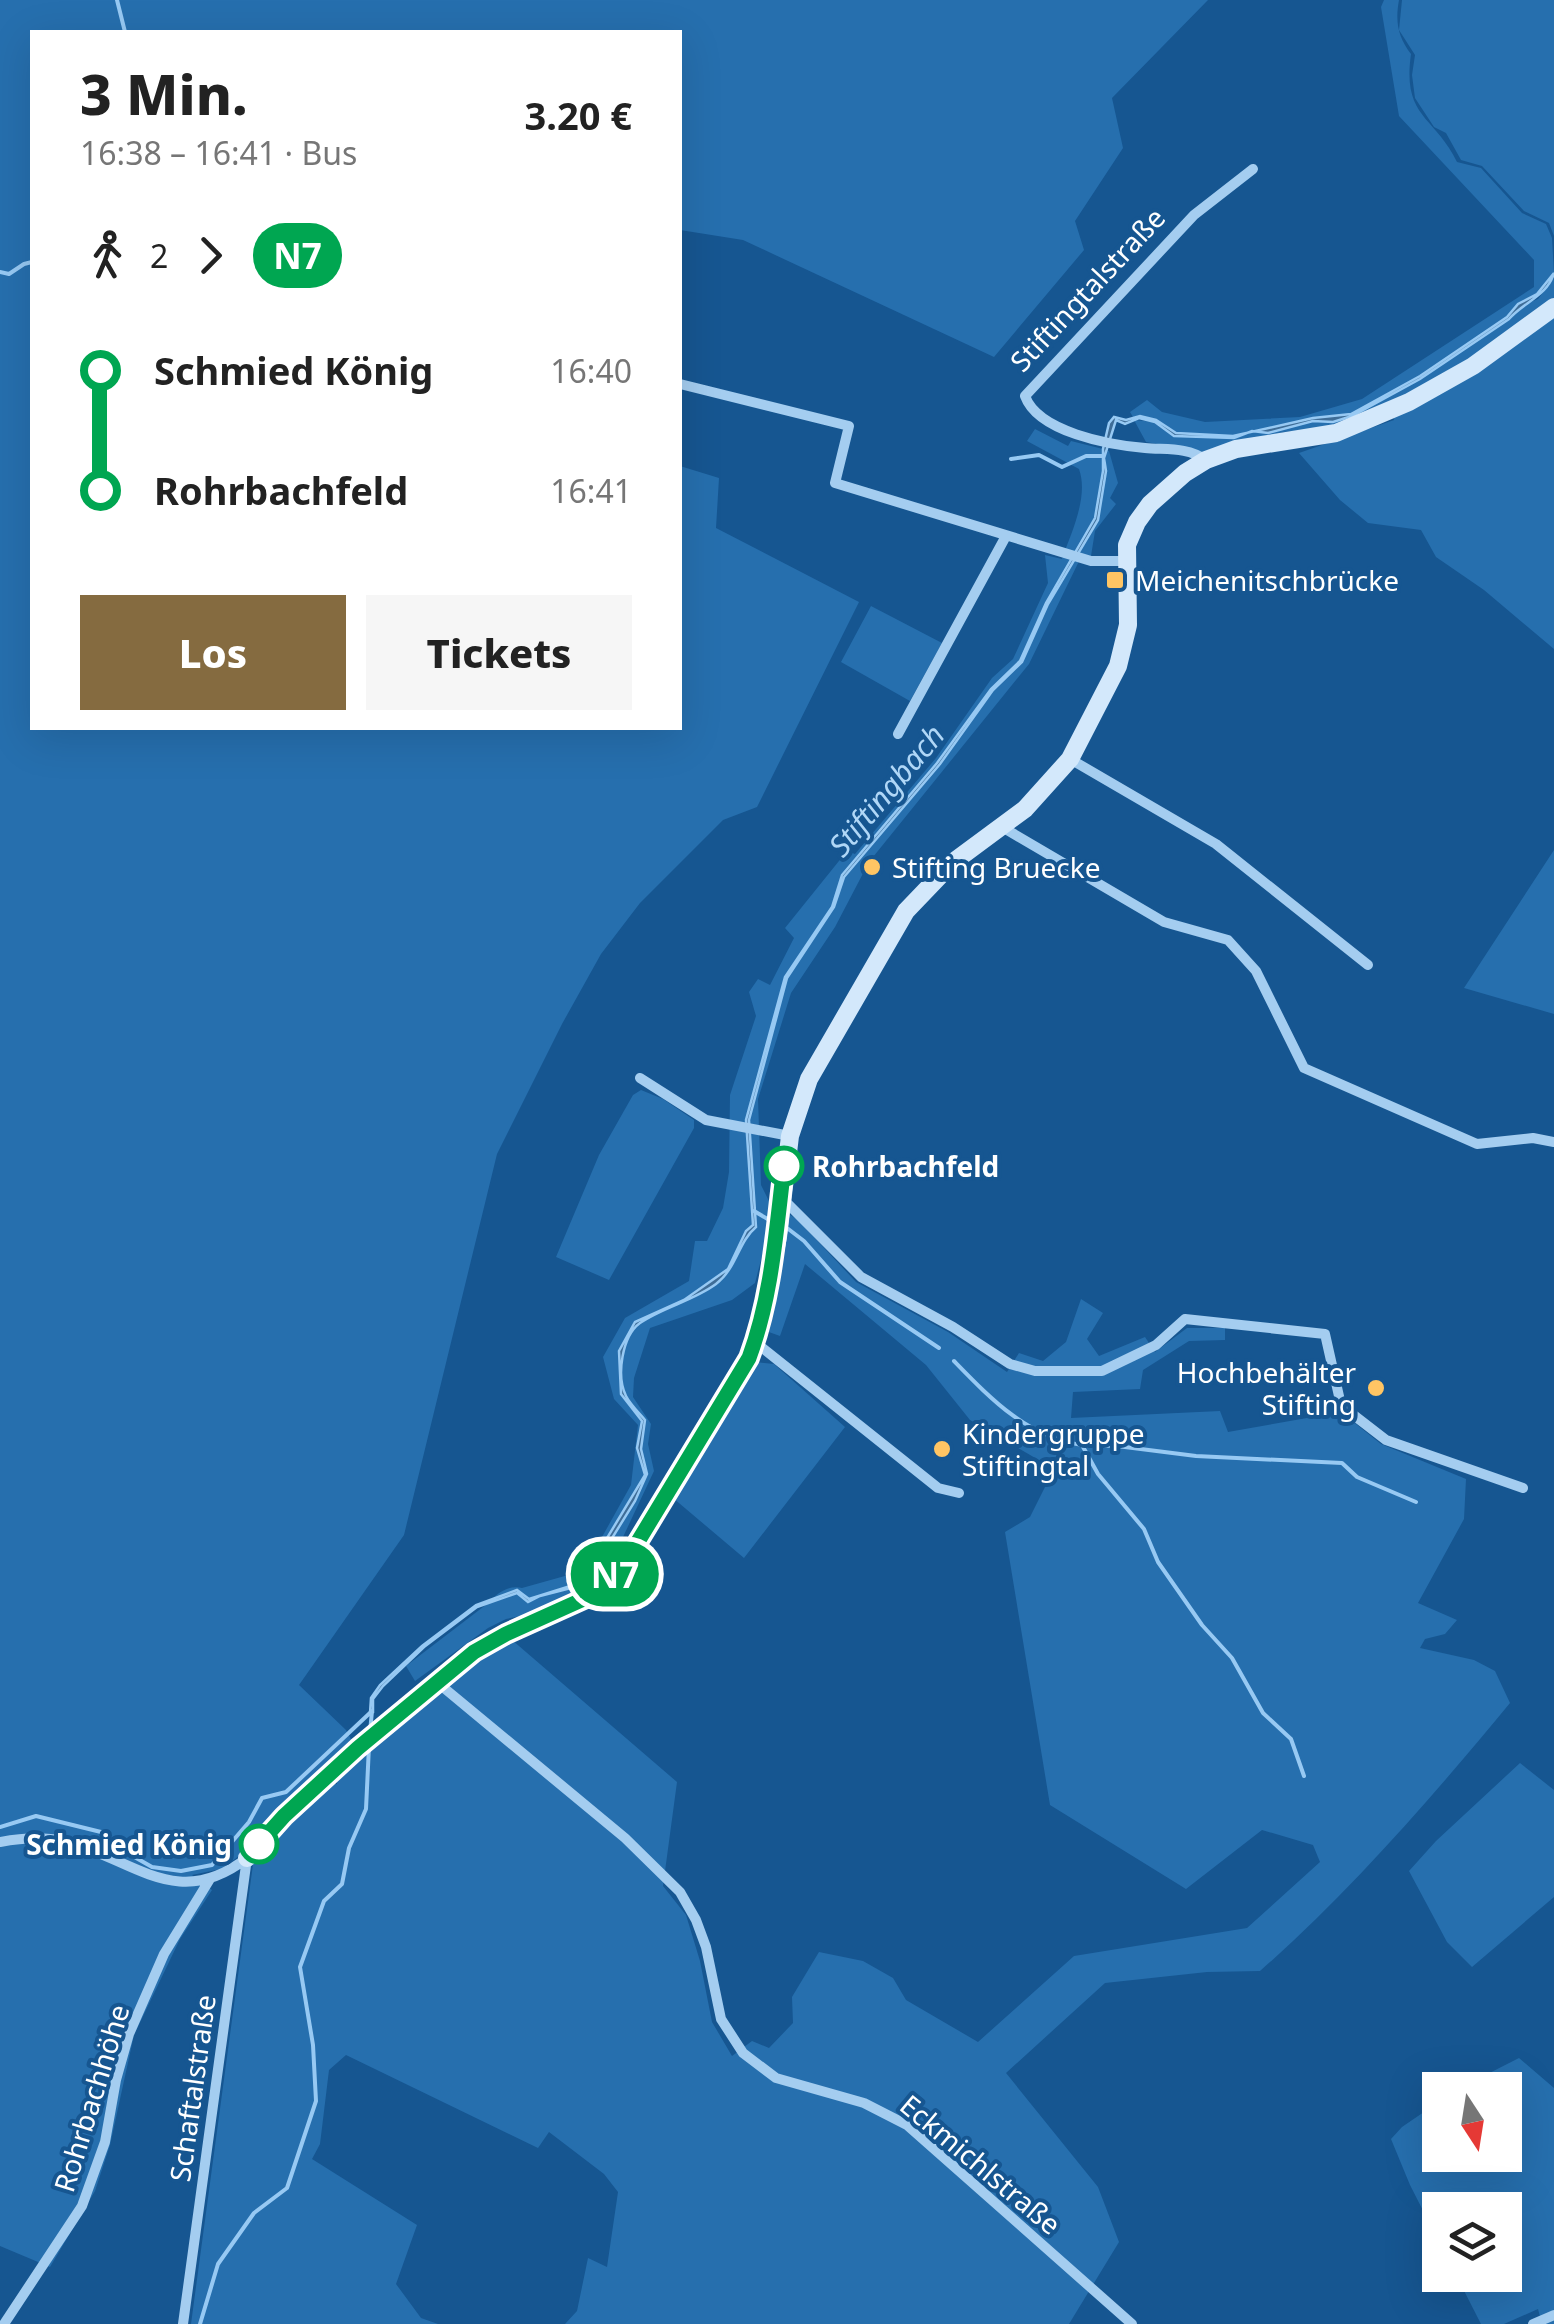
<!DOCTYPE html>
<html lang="de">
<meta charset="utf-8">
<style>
:root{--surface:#fff;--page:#f6f6f6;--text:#222;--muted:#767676;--accent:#856b40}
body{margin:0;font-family:"Noto Sans",sans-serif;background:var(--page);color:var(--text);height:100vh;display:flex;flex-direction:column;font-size:38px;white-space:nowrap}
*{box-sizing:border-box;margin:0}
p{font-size:32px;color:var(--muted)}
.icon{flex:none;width:55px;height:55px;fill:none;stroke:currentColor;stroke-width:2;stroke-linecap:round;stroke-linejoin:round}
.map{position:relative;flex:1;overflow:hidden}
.panel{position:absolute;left:30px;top:30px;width:652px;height:700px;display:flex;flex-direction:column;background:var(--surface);border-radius:0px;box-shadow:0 10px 40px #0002}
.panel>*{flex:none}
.badge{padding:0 20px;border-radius:32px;font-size:35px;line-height:65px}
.needle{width:65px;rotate:168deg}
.fabs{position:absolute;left:1422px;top:2072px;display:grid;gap:20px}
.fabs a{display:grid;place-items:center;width:100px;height:100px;border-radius:0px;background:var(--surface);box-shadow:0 10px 40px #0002;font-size:50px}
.map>.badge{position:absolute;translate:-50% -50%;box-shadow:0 0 0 5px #fff}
.legs{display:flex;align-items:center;gap:15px;height:110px;padding:0 50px;font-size:32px}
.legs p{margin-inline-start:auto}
.summary{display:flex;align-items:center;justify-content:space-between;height:170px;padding:0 50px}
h1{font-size:55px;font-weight:800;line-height:75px}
.action{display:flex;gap:20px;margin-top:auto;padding:20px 50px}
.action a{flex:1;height:115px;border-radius:0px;background:var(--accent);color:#fff;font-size:40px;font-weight:800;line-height:115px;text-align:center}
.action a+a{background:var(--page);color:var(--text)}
ul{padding:0 50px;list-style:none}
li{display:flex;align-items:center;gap:35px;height:120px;font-size:38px}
li i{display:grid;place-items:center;width:15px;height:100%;margin:0 12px;background:currentColor}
li i::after{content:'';width:25px;height:25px;margin:-12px;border:8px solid;border-radius:50%;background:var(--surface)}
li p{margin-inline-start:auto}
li:first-child i{background:linear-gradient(#0000 50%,currentColor 0)}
li:last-child i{background:linear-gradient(currentColor 50%,#0000 0)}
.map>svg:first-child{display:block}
.green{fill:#266fae}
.water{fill:#3f6d97;stroke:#97c9f3;stroke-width:2.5}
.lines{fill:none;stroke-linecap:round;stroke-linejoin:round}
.stream{stroke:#97c9f3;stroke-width:4}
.street{stroke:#a4cdf0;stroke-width:10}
.secondary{stroke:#d3e8fb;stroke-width:18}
.line-1-casing{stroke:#fff;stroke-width:22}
.line-1{stroke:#00a651;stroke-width:15}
.poi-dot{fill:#ffc564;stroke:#165691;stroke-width:4}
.stop-1-dot{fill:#fff;stroke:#00a651;stroke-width:5}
.labels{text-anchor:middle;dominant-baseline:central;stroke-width:8;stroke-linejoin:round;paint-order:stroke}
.street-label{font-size:28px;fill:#fff;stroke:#165691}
.poi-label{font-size:28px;fill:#fff;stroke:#165691;text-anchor:start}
.stop-label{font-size:28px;font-weight:bold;fill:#fff;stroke:#165691;text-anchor:start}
.water-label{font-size:30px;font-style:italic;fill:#b0d7f7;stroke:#165691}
</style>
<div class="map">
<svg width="1554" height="2324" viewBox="0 0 1554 2324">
<rect width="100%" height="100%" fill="#165691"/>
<path class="green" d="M0 0H1208L1112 98 1123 148 1075 221 1084 250 994 357 743 240 680 230V32H32V728H680V466L719 478 716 528 859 602 757 807 723 820 640 903 601 954 562 1024 497 1154 404 1535 299 1685 346 1730 353 1743 323 1785 337 1784V1777L470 1664 512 1640 677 1782 663 1886 686 1915 700 1961 712 2022 732 2056 752 2041 769 2048 793 2023 792 1997 819 1952 863 1961 893 1978 906 2000 978 2042 1074 1956 1247 1928 1320 1862 1313 1845 1262 1830 1186 1889 1050 1805 1005 1532 1030 1517 1054 1469 970 1420 926 1365 805 1264 780 1336 766 1331 783 1251 764 1248 755 1283 732 1300 650 1328 634 1378 633 1397 651 1424 648 1444 654 1471 608 1569 584 1590 541 1612 506 1619 488 1628 415 1681 406 1666 487 1604 517 1593 528 1602 540 1596 583 1585 635 1501 647 1474 641 1449 645 1421C639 1413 630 1404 626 1396 616 1377 622 1336 640 1323 663 1307 693 1301 716 1284 737 1268 738 1242 756 1227L749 1120 787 978 834 907 844 877 940 764 993 690 1022 662 1048 604 1098 520 1106 471 1105 450 1109 451 1118 483 1110 498 1116 504 1095 531 1091 556 1082 555 1029 664 869 862 835 927 791 993 758 1099 761 1185 769 1201 798 1220 856 1282 948 1332 1007 1372 1019 1353 1043 1361 1066 1342 1081 1299 1103 1313 1087 1339 1099 1356 1145 1337 1155 1352 1187 1328H1225V1340L1189 1341 1143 1370 1140 1389 1073 1392 1071 1418 1220 1411 1228 1432 1341 1412 1381 1444 1466 1479 1464 1519 1418 1603 1457 1620 1445 1634 1425 1639 1420 1648 1474 1660 1495 1671 1510 1703C1435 1794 1348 1894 1260 1971L1207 1972 1105 1983 1006 2073 1098 2187 1119 2242 1069 2324H565L577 2311 588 2258 607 2267 618 2192 604 2174 549 2132 538 2148 346 2055 329 2070 320 2144 312 2159 417 2225 396 2284 421 2318 438 2324H191L254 1857 242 1854 221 1869 192 1875 212 1890 180 1939 134 2035 110 2145 95 2191 50 2267 0 2246Z
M1384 0H1399C1395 22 1398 37 1411 54 1402 118 1434 115 1457 162L1481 168 1522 213 1546 224 1552 238 1554 273 1537 294 1518 304 1508 317 1420 376 1351 414 1313 418 1233 436 1176 433 1156 420 1133 417 1130 412 1147 400 1162 412 1205 422 1300 417 1362 399 1534 287V260L1399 116 1381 7Z
M1402 0H1554V236L1549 223 1524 211 1482 166 1461 160 1446 133 1434 127 1415 98 1412 75 1415 55 1399 30Z
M1554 278V649L1484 590 1436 557 1421 530 1368 523 1340 500 1299 453 1394 420 1391 403 1337 427 1283 432 1204 452 1146 442 1134 420 1155 422 1174 436 1233 438 1252 431 1268 433 1313 421 1333 422 1352 416 1461 352 1509 319 1520 306 1538 299Z
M1035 429 1068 446 1071 441 1103 449V471L1095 518 1046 603 1020 661 991 689 937 763 842 875 832 907 785 977 746 1120 753 1225 746 1231 728 1269 684 1300 635 1322 619 1351 621 1394 642 1421 637 1448 645 1474 580 1583 529 1599 517 1590 492 1599C500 1591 511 1585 522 1588L572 1574 602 1537 631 1485 638 1425 614 1399 603 1357 625 1318 689 1281 695 1241H707L723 1208 729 1172 730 1095 756 1016 749 992 758 979 770 985 794 938 785 928 847 851 855 854 936 758 992 678 1013 659 1048 583 1045 555 1062 559C1071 533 1089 497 1079 469L1027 441Z
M871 606 942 643 910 701 841 662Z
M1554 850V1014L1464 988Z
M641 1090 663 1099 694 1120V1128L609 1280 556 1257 599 1155 633 1095Z
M756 1362 774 1364 845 1427 744 1558 673 1498Z
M1520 1763 1554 1790V1897L1472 1967 1447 1942 1409 1871 1436 1841Z
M1519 2058 1554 2088V2324H1542L1538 2309 1504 2324H1481L1456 2275H1505V2210H1440V2244L1410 2185 1391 2139 1402 2127 1440 2101V2155H1505V2090H1456Z"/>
<path class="water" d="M1554 273C1548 295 1524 302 1509 319L1420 379 1352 416 1333 422 1313 421 1268 433 1252 431 1234 438 1174 436 1155 422 1139 418 1125 424 1116 420 1104 458 1106 471 1098 520 1048 604 1022 662 993 690 940 764 844 877 834 907 787 978 749 1120 756 1227C738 1242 737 1268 716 1284 693 1301 663 1307 640 1323 622 1336 616 1376 626 1396 630 1404 639 1413 645 1420L641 1449 647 1474 635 1501 583 1585 540 1596 528 1602 517 1593 477 1607 424 1647 383 1686 373 1699V1712L370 1713 371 1698 380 1685 422 1646 476 1605 517 1590 529 1599 580 1583 645 1475 637 1448 642 1421 621 1394 619 1351 635 1322 684 1300 728 1269 746 1231 753 1225 746 1120 785 977 832 907 842 875 937 763 991 689 1020 661 1046 603 1095 518 1103 471V449L1109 423 1114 417 1126 420 1140 416 1156 420 1176 433 1233 436 1313 418 1351 414 1420 376 1507 317 1518 304 1537 294Z"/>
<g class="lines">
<path class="stream" d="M117 0 125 32
M0 272 9 274 24 264 32 262
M1011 459 1039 455 1062 467 1086 456H1103
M754 1211 771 1221
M787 1228 804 1241 840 1282 939 1348
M954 1361C991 1399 1027 1437 1082 1445L1098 1474 1144 1529 1158 1562 1202 1625 1232 1658 1263 1713 1291 1739 1304 1776
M1082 1445 1117 1446 1196 1456 1342 1463 1357 1477 1416 1502
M370 1732 372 1711
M0 1827 36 1816 101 1832 110 1843 152 1867 181 1871 212 1865 249 1822 262 1798 286 1792 372 1711
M200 2324 218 2264 254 2213 287 2188 316 2101 313 2045 300 1967 324 1901 342 1884 349 1848 366 1809 369 1746"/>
<path class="street" d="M680 384 849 426 835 483 1091 561H1125
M1206 460C1187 447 1167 450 1145 448 1109 445 1038 432 1025 396L1194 215 1253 169
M898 734 1006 536
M1070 759 1216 844 1368 965
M1002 827 1164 922 1228 940 1256 971 1304 1068 1477 1144 1533 1138 1554 1142
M640 1078 706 1120 790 1136
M781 1197 861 1277 953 1327 1010 1364 1035 1371H1102L1156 1345 1185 1319 1325 1334 1341 1405 1351 1413 1386 1440 1523 1488
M755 1342 938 1488 959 1493
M438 1683 625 1838 680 1892 696 1920 706 1947 721 2019 743 2053 776 2078 864 2103 907 2125 1132 2324
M0 1842C21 1838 41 1836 63 1841 132 1857 176 1913 247 1858
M4 2324 82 2206 105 2142 116 2080 129 2034 164 1954 210 1879
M183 2324 247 1858
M1533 2324 1554 2315"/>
<path class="secondary" d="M247 1858 284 1816 358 1749 474 1652 507 1634 586 1598 622 1568 749 1358 760 1326 778 1237 790 1136 809 1079 906 911 952 863 1025 809 1070 759 1118 666 1128 625 1127 545 1137 522 1150 504 1185 473 1206 460 1236 449 1336 433 1409 402 1473 366 1554 307"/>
</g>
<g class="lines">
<g class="line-1-casing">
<path id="line-1" d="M259 1844 284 1816 358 1748 474 1652 506 1634 586 1598 622 1568 749 1358C772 1296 776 1231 784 1166"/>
</g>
<use href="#line-1" class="line-1"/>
</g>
<g class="poi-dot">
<rect x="1105" y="570" width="20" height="20" rx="5"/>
<circle cx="872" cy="867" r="10"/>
<circle cx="1376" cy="1388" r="10"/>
<circle cx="942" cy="1449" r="10"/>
</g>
<g class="stop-1-dot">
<circle cx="784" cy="1166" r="18"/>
<circle cx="259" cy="1844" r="18"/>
</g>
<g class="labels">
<g class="street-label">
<text transform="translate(1087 289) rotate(-47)">Stiftingtalstraße</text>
<text transform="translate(192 2088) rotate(-82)">Schaftalstraße</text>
<text transform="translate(91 2098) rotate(-73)">Rohrbachhöhe</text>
<text transform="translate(981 2164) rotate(40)">Eckmichlstraße</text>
</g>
<g class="poi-label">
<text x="1135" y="580">Meichenitschbrücke</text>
<text x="892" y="867">Stifting Bruecke</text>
<text x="1356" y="1372" text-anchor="end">Hochbehälter<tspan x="1356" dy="32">Stifting</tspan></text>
<text x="962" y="1433">Kindergruppe<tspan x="962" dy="32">Stiftingtal</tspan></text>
</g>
<g class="stop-label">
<text x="812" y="1166">Rohrbachfeld</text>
<text x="232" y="1844" text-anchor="end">Schmied König</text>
</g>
<g class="water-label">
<text transform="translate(886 790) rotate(-50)">Stiftingbach</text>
</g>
</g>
</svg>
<div class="fabs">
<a><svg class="needle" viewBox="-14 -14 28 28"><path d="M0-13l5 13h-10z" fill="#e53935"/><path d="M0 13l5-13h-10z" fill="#767676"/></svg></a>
<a><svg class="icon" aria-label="layers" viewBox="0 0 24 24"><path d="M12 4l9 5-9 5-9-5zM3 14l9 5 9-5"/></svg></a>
</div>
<b class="badge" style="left:615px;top:1574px;background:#00a651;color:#fff">N7</b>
<section class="panel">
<div class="summary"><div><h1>3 Min.</h1><p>16:38 – 16:41 · Bus</p></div><b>3.20 €</b></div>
<div class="legs"><svg class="icon" aria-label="walk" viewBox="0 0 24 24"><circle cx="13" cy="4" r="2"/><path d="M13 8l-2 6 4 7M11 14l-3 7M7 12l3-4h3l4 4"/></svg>2<svg class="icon" aria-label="forward" viewBox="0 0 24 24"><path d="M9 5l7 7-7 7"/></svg><b class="badge" style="background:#00a651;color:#fff">N7</b></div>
<ul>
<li><i style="color:#00a651"></i><b>Schmied König</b><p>16:40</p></li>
<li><i style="color:#00a651"></i><b>Rohrbachfeld</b><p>16:41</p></li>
</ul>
<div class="action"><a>Los</a><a>Tickets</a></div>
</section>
</div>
